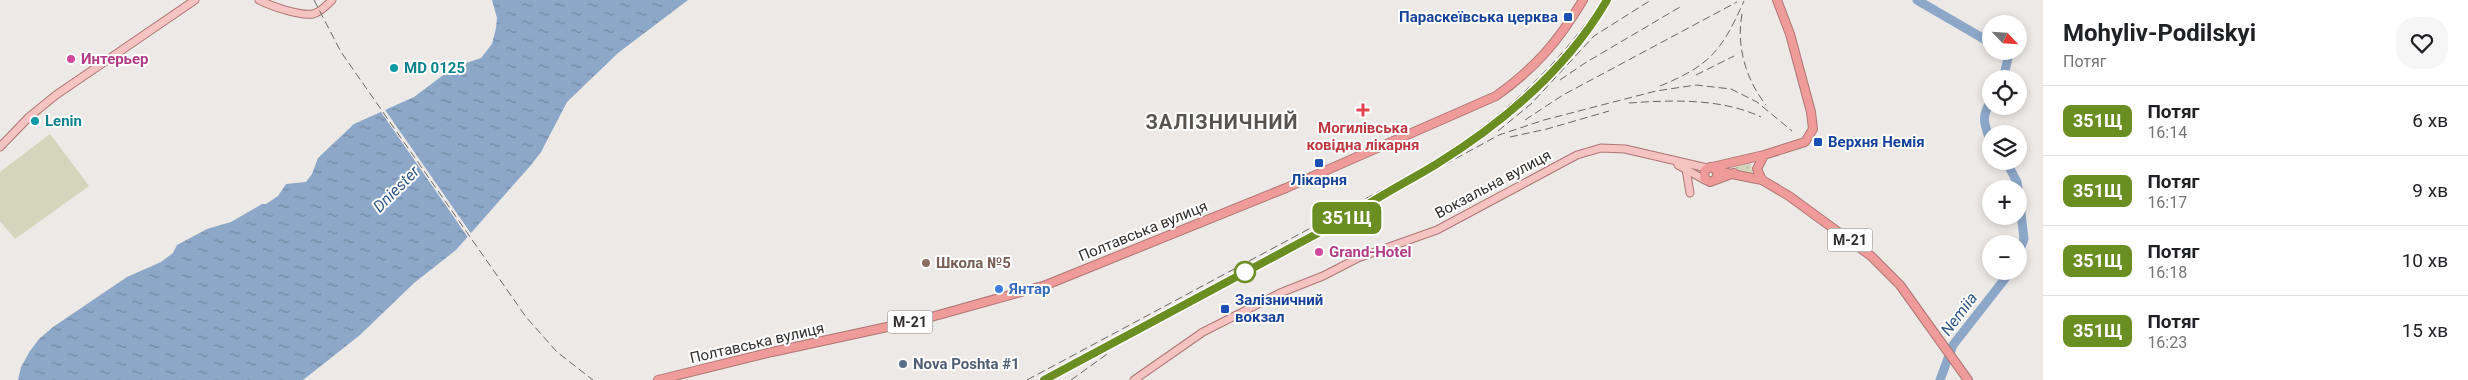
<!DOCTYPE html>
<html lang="uk">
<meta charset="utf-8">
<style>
:root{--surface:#fff;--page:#f6f6f6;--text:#202124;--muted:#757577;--line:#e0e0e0}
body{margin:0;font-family:Roboto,sans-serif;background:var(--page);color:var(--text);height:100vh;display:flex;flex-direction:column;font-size:19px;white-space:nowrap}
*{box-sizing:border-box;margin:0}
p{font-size:16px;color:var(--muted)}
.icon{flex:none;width:28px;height:28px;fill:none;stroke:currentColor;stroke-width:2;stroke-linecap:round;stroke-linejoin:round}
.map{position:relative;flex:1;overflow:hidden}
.panel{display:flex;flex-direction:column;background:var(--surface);width:425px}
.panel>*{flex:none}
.badge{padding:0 10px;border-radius:8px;font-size:18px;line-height:32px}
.needle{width:32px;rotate:115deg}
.buttons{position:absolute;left:1982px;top:15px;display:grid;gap:10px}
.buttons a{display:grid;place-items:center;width:45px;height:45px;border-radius:50%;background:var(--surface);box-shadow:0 2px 8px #0003;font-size:25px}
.map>.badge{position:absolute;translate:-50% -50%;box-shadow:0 0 0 2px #fff}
.round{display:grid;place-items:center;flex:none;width:52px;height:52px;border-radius:20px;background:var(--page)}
.head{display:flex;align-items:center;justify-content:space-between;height:85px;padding:0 20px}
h1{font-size:24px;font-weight:700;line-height:38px}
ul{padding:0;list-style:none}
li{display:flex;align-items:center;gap:15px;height:70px;padding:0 20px;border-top:1px solid var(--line)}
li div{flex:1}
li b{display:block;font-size:19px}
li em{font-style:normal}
li .badge{min-width:55px;font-weight:700;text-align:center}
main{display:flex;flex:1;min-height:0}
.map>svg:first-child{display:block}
.grass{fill:url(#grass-dots)}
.pitch{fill:#d4d5bb}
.water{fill:url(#water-ripples)}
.pier{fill:#ede9e6}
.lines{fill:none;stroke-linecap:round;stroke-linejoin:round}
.river{stroke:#8ca7c8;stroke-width:9}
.primary-casing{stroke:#ad7674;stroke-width:9}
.highway-casing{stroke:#ad7674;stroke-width:10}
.primary{stroke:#f5c3c2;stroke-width:7}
.highway{stroke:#ef9b99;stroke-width:8}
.rail{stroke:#6a6766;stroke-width:1;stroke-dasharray:8 4;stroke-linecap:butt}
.line-casing{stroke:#fff;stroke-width:11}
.line{stroke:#6b8e23;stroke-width:8}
.transit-dot{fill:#1a4fb4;stroke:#fff;stroke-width:2}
.hotel-dot{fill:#d1479c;stroke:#fff;stroke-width:2}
.culture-dot{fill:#0f9aa8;stroke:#fff;stroke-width:2}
.health-dot{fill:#e0444e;stroke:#fff;stroke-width:2}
.education-dot{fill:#8d6e63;stroke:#fff;stroke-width:2}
.stop-dot{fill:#fff;stroke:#6b8e23;stroke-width:2.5}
.shop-dot{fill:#3f7fe0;stroke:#fff;stroke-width:2}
.service-dot{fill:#5c6f8a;stroke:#fff;stroke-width:2}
.labels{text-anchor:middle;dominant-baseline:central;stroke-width:4;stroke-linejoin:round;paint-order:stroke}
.shield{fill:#fff;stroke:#706e6d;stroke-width:1}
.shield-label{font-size:14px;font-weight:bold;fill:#32302f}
.transit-label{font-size:15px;font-weight:bold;fill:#164399;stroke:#fff;text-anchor:start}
.hotel-label{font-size:15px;font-weight:bold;fill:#b23c85;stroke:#fff;text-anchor:start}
.culture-label{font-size:15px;font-weight:bold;fill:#0d838f;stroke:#fff;text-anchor:start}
.health-label{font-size:15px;font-weight:bold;fill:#be3a42;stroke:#fff}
.street-label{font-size:15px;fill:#32302f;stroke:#fff}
.education-label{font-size:15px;font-weight:bold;fill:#785e54;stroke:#fff;text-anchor:start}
.shop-label{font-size:15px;font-weight:bold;fill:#366cbe;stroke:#fff;text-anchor:start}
.service-label{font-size:15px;font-weight:bold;fill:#4e5e75;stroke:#fff;text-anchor:start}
.water-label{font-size:16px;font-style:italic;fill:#325986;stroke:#fff}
.district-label{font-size:20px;font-weight:bold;letter-spacing:1px;fill:#565351;stroke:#fff}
</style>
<main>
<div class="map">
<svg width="2043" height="380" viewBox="0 0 2043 380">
<defs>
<pattern id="grass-dots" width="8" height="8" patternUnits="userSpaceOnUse" patternTransform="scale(1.25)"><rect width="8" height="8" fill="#d4d5bb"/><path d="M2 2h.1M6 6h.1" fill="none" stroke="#b6b7a1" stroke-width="1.8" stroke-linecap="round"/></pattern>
<pattern id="water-ripples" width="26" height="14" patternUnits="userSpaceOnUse" patternTransform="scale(1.25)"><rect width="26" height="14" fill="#8ca7c8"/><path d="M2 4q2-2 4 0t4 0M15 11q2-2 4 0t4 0" fill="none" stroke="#7388a3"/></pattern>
</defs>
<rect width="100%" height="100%" fill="#ede9e6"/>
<path class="grass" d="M1751 163 1752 173 1729 169Z"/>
<path class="pitch" d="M50 134 89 186 15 239 0 221V172Z"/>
<path class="water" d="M492 0H688L618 53 567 102 541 152 531 165 456 250 414 283 360 335 303 380H18L21 367 30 351 39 339 53 327 127 277 161 262 173 253 177 245 207 229 231 222 262 204H266L278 196 286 184 306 182 312 174 318 158 354 124 414 97 454 67 481 58 492 44 496 28 497 18Z"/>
<path class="pier" d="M383 107 472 235 469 239 379 109Z"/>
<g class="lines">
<path class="river" d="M1917 0 1991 43
M2003 51 2008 58 2003 79
M1991 101C1980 118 1985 125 1991 143
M2006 161 2017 182 2018 189
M2019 196 2024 239 2019 252
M1940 380 1953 345 2011 271"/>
<g class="primary-casing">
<path id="primary" d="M259 0C271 6 299 16 313 14 321 12 327 5 332 0
M0 147 29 117 56 95 195 0
M1678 165 1705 180
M1686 169 1690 193
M1201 333 1280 293 1323 276 1358 258 1437 230 1577 155 1601 148 1625 149 1707 168
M1134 380 1203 332"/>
</g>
<g class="highway-casing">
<path id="highway" d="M1712 167 1764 155 1805 142 1813 129 1811 112 1790 34 1777 0
M1717 171 1762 180 1789 196 1871 256 1900 285 1968 380
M1715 180 1718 174 1715 169 1710 167 1705 170 1704 178 1710 182 1734 173
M1762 180 1757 169 1764 155
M658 380 772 352 924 319 1046 285 1286 188 1496 96C1535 68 1558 42 1583 0"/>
</g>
<use href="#primary" class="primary"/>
<use href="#highway" class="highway"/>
<path class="rail" d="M314 0 341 52 526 317 557 352 593 380
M1742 14C1736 46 1746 80 1766 105
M1696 75 1734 56
M1560 80 1585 63 1680 7
M1660 86C1711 65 1722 50 1744 1
M1629 103C1672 100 1721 98 1761 117
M1525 120 1563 95 1737 2
M1498 131 1531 104 1594 36 1651 0
M1510 137 1547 129 1609 111
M1350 216 1499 135 1544 120 1656 91 1696 85 1731 89 1757 102 1792 131
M1072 365 1356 212
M1027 380 1404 178C1483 133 1552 77 1602 0
M1071 380 1110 352"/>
</g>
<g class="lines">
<g class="line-casing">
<path id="line" d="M1044 380 1350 216C1378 196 1407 182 1435 165 1503 123 1567 69 1607 0"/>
</g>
<use href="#line" class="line"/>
</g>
<g class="transit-dot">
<rect x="1563" y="12" width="10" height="10" rx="2.5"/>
<rect x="1813" y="137" width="10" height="10" rx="2.5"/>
<rect x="1314" y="158" width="10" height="10" rx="2.5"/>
<rect x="1220" y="304" width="10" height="10" rx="2.5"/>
</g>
<g class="hotel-dot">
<circle cx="71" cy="59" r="5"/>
<circle cx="1319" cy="252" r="5"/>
</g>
<g class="culture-dot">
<circle cx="394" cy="68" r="5"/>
<circle cx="35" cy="121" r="5"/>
</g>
<path class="health-dot" d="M1360.5 102.5h5v5h5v5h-5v5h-5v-5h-5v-5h5z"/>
<circle class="education-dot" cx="926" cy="263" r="5"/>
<circle class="stop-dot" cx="1245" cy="272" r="10"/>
<circle class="shop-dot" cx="999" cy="289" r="5"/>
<circle class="service-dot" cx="903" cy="364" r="5"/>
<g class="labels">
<g class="shield">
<rect x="1827.5" y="228.5" width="45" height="23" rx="4"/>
<rect x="887.5" y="310.5" width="45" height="23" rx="4"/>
</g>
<g class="shield-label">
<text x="1850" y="240">М-21</text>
<text x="910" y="322">М-21</text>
</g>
<g class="transit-label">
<text x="1558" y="17" text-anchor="end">Параскеївська церква</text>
<text x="1828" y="142">Верхня Немія</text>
<text x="1319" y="180" text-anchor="middle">Лікарня</text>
<text x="1235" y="300">Залізничний<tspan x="1235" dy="17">вокзал</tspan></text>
</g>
<g class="hotel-label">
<text x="81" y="59">Интерьер</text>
<text x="1329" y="252">Grand-Hotel</text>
</g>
<g class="culture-label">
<text x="404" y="68">MD 0125</text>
<text x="45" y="121">Lenin</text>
</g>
<g class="health-label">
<text x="1363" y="128">Могилівська<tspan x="1363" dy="17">ковідна лікарня</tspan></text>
</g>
<g class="street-label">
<text transform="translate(1493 184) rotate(-28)">Вокзальна вулиця</text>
<text transform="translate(1143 231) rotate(-22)">Полтавська вулиця</text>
<text transform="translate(757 343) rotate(-13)">Полтавська вулиця</text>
</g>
<g class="education-label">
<text x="936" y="263">Школа №5</text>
</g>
<g class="shop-label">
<text x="1009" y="289">Янтар</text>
</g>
<g class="service-label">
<text x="913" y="364">Nova Poshta #1</text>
</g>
<g class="water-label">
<text transform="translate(396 189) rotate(-45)">Dniester</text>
<text transform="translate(1959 314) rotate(-53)">Nemiia</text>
</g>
<g class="district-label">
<text x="1222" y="122">ЗАЛІЗНИЧНИЙ</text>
</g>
</g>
</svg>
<div class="buttons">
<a><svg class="needle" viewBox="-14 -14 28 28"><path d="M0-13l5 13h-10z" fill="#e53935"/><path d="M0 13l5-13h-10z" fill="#757577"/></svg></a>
<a><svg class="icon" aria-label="locate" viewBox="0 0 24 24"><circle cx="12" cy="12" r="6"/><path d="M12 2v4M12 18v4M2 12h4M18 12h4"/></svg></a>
<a><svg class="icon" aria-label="layers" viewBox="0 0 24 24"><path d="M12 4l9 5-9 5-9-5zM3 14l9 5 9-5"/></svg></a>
<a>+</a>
<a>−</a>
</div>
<b class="badge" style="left:1347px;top:218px;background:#6b8e23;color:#fff">351Щ</b>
</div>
<section class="panel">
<div class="head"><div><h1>Mohyliv-Podilskyi</h1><p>Потяг</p></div><a class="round"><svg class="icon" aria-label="heart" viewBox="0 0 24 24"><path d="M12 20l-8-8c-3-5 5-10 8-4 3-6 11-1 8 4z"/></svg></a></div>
<ul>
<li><span class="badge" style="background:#6b8e23;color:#fff">351Щ</span><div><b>Потяг</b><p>16:14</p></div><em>6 хв</em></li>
<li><span class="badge" style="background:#6b8e23;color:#fff">351Щ</span><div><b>Потяг</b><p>16:17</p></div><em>9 хв</em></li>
<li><span class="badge" style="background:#6b8e23;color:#fff">351Щ</span><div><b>Потяг</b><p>16:18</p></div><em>10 хв</em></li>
<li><span class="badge" style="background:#6b8e23;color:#fff">351Щ</span><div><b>Потяг</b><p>16:23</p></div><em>15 хв</em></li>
</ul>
</section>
</main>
